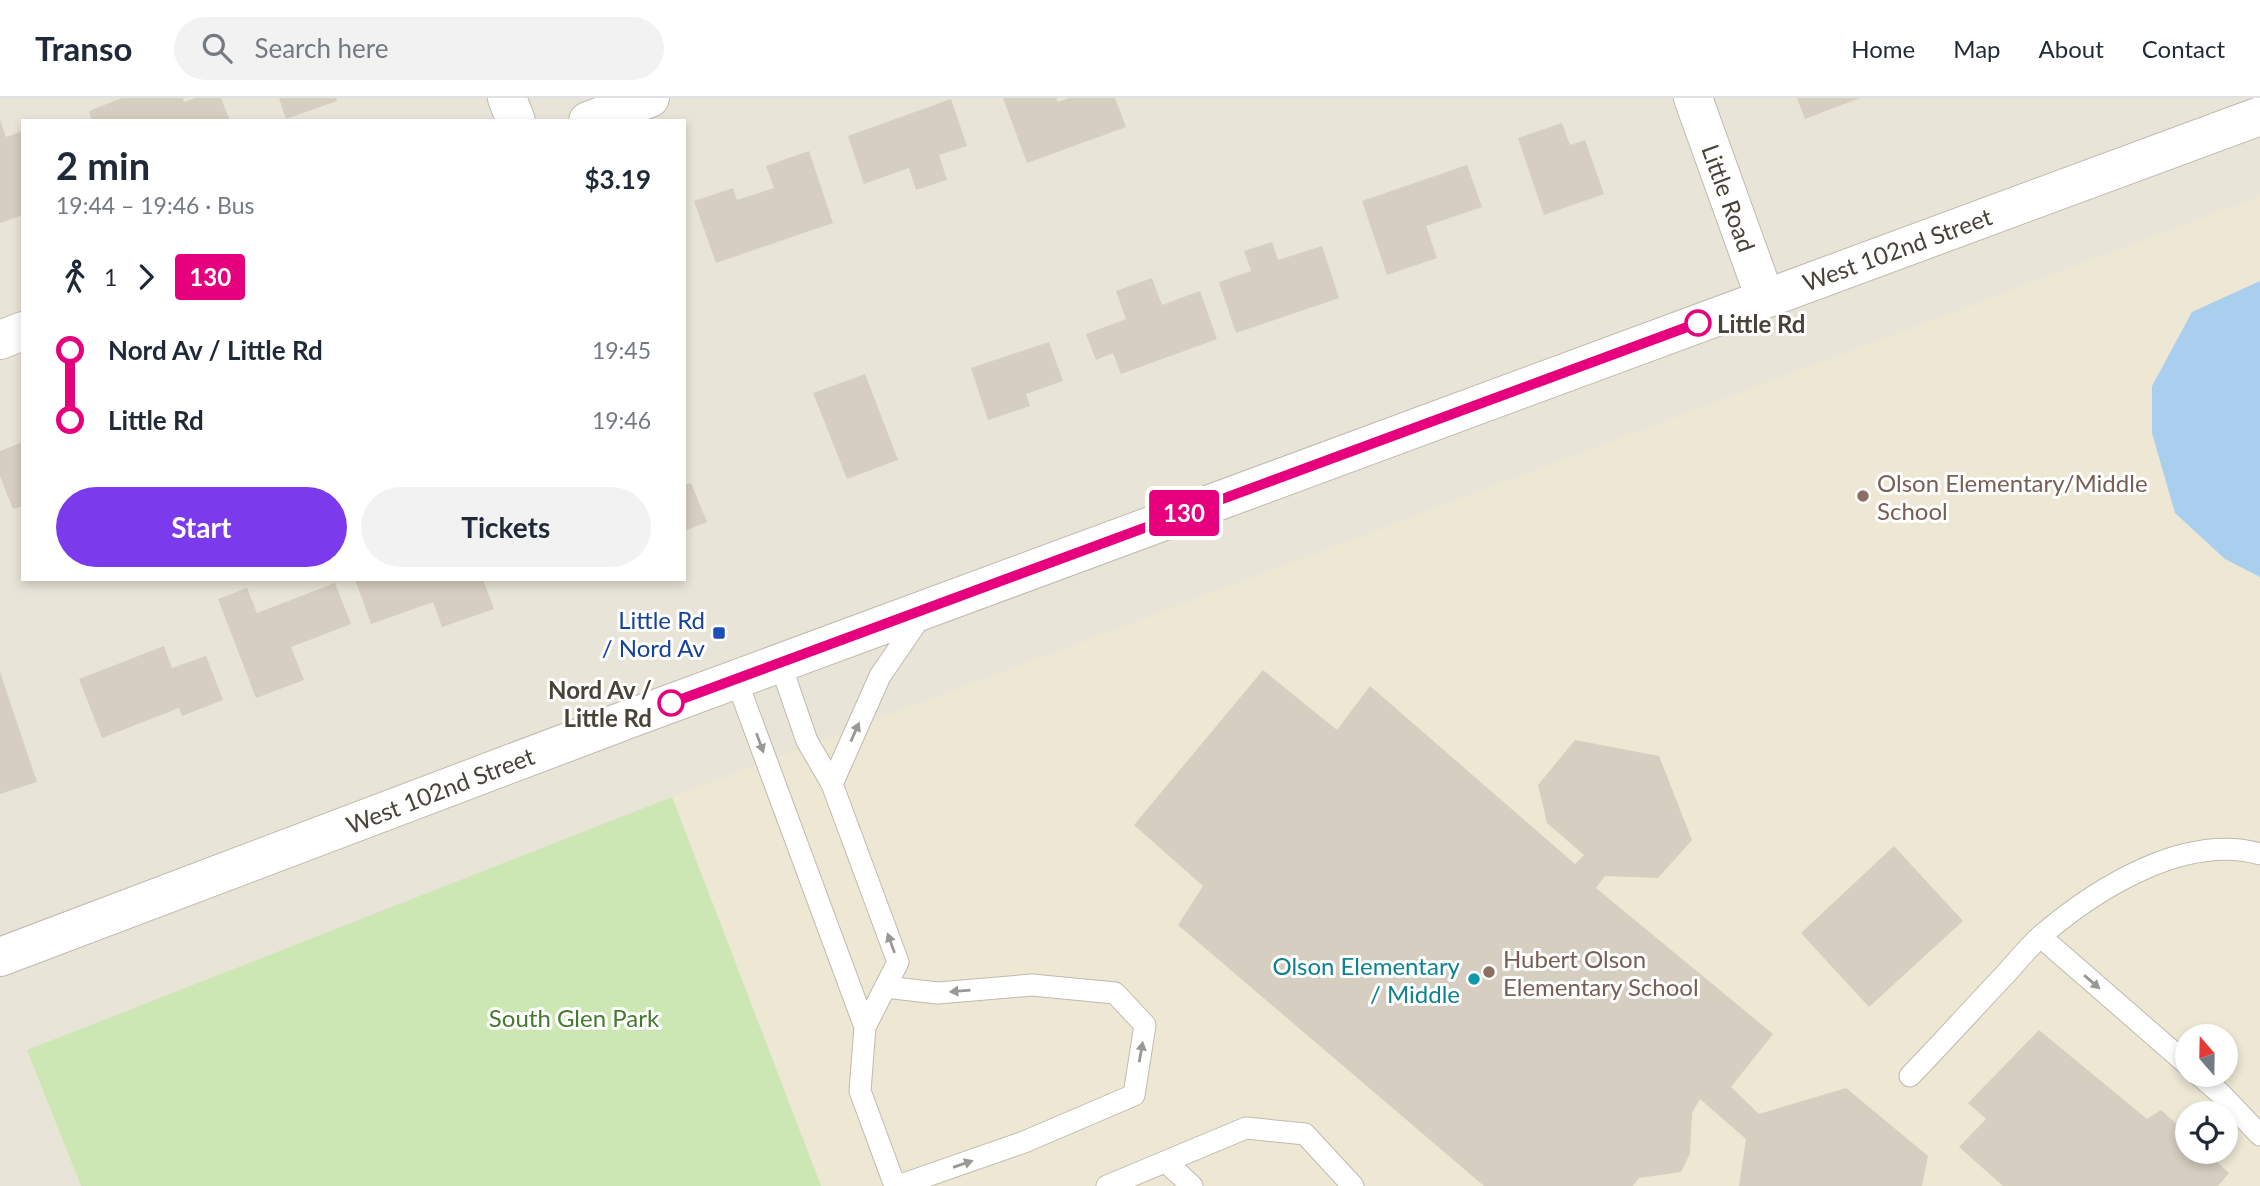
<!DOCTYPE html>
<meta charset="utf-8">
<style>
:root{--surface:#fff;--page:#f2f2f3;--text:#1f2937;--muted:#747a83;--line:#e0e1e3;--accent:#7c3aed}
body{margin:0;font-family:Lato,sans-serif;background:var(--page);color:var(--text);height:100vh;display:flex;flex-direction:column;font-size:26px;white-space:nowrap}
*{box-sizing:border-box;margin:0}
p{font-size:23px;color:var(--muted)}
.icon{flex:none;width:38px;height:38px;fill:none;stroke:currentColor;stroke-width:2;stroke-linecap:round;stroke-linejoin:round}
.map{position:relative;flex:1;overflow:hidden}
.sheet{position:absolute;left:21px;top:21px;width:665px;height:462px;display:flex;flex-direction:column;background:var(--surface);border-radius:0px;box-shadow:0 4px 10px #0003}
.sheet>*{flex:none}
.badge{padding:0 14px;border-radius:5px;font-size:24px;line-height:46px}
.needle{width:46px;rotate:340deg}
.fabs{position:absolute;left:2175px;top:926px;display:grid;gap:14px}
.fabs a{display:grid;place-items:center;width:63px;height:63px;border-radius:50%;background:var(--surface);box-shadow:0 4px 10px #0003;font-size:35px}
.map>.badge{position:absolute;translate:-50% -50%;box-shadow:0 0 0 4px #fff}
.legs{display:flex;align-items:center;gap:10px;height:77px;padding:0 35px;font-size:23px}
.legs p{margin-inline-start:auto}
.head{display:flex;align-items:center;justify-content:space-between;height:119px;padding:0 35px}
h1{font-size:38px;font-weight:700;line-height:52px}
.cta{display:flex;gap:14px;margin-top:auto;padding:14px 35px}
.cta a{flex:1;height:80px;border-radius:42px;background:var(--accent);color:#fff;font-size:28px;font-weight:700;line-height:80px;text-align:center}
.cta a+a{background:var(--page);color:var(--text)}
ul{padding:0 35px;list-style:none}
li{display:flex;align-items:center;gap:24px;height:70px;font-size:26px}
li i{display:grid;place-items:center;width:10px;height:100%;margin:0 9px;background:currentColor}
li i::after{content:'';width:18px;height:18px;margin:-9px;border:5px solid;border-radius:50%;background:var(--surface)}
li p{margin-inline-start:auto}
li:first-child i{background:linear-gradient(#0000 50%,currentColor 0)}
li:last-child i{background:linear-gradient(currentColor 50%,#0000 0)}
header{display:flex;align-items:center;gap:42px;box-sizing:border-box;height:98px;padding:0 35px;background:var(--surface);border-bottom:2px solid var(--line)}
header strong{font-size:33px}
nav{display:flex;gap:38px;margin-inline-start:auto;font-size:24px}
.search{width:490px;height:63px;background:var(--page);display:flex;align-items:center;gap:18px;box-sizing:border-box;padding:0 24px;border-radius:38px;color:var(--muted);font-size:26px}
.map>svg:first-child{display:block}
.residential{fill:#e8e4d8;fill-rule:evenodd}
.education{fill:#ede7d4;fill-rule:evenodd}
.green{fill:#cde7b4}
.water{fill:#a9ceee}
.building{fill:#d6cec0}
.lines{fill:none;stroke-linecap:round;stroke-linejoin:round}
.service-casing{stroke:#c0baad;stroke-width:23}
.minor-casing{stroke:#c0baad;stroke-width:40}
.tertiary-casing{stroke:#c0baad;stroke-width:40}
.service{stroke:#fff;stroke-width:21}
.minor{stroke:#fff;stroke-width:38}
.tertiary{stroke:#fff;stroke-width:38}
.oneway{fill:#9a9892}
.line-1-casing{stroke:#fff;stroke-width:16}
.line-1{stroke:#e6007e;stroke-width:10}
.stop-1-dot{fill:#fff;stroke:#e6007e;stroke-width:3.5}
.education-dot{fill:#8d6e63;stroke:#fff;stroke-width:2.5}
.transit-dot{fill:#1a4fb4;stroke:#fff;stroke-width:2.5}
.culture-dot{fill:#0f9aa8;stroke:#fff;stroke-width:2.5}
.labels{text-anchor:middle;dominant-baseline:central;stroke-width:6;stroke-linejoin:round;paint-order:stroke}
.street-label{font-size:24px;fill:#484338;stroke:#fff}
.stop-label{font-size:24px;font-weight:bold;fill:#484338;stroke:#fff;text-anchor:start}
.education-label{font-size:24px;fill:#785e54;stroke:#fff;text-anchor:start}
.transit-label{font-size:24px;fill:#164399;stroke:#fff;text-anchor:end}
.culture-label{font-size:24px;fill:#0d838f;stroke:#fff;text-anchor:end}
.park-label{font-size:24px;fill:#45792c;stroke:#fff}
</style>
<header>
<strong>Transo</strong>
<div class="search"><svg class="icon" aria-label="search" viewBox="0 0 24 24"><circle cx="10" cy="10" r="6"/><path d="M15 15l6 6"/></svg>Search here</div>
<nav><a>Home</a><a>Map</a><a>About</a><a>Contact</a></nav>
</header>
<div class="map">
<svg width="2260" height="1088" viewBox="0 0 2260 1088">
<rect width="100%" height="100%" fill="#f4f2ea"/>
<path class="residential" d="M0 0H2260V1088H0ZM23 23H684V481H23ZM2188 938H2226V976H2188ZM2188 1015H2226V1054H2188Z"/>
<path class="education" d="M2260 98V1088H821L672 699ZM2188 938H2226V976H2188ZM2188 1015H2226V1054H2188Z"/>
<path class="green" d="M672 699 821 1088H81L27 952Z"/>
<path class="water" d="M2260 183V479L2225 461 2175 415 2152 335V288L2192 214Z"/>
<path class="building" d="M122 0H183L184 4 195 0H221L230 23H92L89 13Z
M279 0H336L337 3 286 21Z
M1003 0H1056L1058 4 1069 0H1115L1126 29 1027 65Z
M1797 0H1860L1805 21Z
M951 1 967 48 939 57 947 82 916 92 909 70 864 86 848 38Z
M0 22 6 39 23 33V117L0 125Z
M1562 25 1570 47 1585 42 1604 96 1544 117 1518 40Z
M809 53 833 125 716 165 694 103 733 90 737 102 774 90 766 68Z
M1467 67 1482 109 1426 128 1437 160 1387 177 1362 103Z
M1272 144 1278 162 1322 148 1339 200 1236 235 1219 184 1251 173 1244 153Z
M1152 180 1162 207 1200 193 1217 241 1121 276 1113 255 1096 262 1086 236 1126 221 1116 193Z
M1049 244 1063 283 1026 296 1030 308 988 322 971 270Z
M865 276 898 362 847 381 813 295Z
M23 344V408L13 411 0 378V353Z
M691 385 707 424 684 433V387Z
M355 481H483L494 511 442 529 433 504 371 526Z
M335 485 351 526 291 549 304 582 256 600 218 501 247 490 257 515Z
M164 548 172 570 206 558 223 602 182 618 179 610 102 640 79 581Z
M1263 572 1337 632 1370 588 1575 766 1584 757 1547 725 1538 687 1575 642 1659 658 1692 742 1658 780 1605 778 1596 790 1773 936 1731 989 1759 1016 1846 990 1928 1058 1922 1088H1739L1746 1041 1700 1001 1692 1015 1690 1056 1681 1074 1639 1080 1633 1088H1484L1178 827 1203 788 1134 727Z
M0 574 37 684 0 696Z
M1894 748 1963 823 1869 909 1801 835Z
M2039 932 2147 1021 2161 1012 2188 1036V1054H2206L2229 1075 2218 1088H2003L1959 1049 1986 1021 1968 1005Z"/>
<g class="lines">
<g class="service-casing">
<path id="service" d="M780 565 807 643 832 686
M736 581 865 929
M2041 839 2188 967
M885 889 938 895 1032 887 1115 895 1145 927 1134 997 1024 1044 898 1088
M2198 976 2221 996 2260 1037
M1910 978C1940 947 1969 915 1998 884 2013 869 2026 851 2042 837 2097 790 2185 735 2260 756
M1166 1064 1192 1088
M895 1088 860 993 865 929 898 864 832 686 880 578 923 515
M1107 1088 1246 1030 1305 1036 1353 1088"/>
</g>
<g class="minor-casing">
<path id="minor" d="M507 0 516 23
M1693 0 1765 200
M588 23 650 0
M0 242 23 233"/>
</g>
<g class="tertiary-casing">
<path id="tertiary" d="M0 859 634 619 2260 18"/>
</g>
<use href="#service" class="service"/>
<use href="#minor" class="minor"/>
<use href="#tertiary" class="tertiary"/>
</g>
<defs><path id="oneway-solid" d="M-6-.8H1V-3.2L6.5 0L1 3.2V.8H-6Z" transform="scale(1.75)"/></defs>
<g class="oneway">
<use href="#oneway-solid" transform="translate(855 634) rotate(-66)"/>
<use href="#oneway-solid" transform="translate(760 645) rotate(70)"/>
<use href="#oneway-solid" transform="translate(891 845) rotate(-110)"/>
<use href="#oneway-solid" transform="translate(2092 884) rotate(41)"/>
<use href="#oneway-solid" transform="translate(960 893) rotate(175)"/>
<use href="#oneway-solid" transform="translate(1141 954) rotate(-80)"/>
<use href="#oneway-solid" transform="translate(963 1066) rotate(-19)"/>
</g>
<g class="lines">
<g class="line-1-casing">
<path id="line-1" d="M671 605 1698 225"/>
</g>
<use href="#line-1" class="line-1"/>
</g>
<g class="stop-1-dot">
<circle cx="1698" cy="225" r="12"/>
<circle cx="671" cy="605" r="12"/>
</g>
<g class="education-dot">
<circle cx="1863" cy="398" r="7"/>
<circle cx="1489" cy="874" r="7"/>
</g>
<rect class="transit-dot" x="712" y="528" width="14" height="14" rx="3.5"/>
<circle class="culture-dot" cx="1474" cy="881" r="7"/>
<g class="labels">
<g class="street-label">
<text transform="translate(1729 100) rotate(70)">Little Road</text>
<text transform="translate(1897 151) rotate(-20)">West 102nd Street</text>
<text transform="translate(440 692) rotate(-21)">West 102nd Street</text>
</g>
<g class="stop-label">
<text x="1717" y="225">Little Rd</text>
<text x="652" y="591" text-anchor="end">Nord Av /<tspan x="652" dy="28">Little Rd</tspan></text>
</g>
<g class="education-label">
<text x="1877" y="384">Olson Elementary/Middle<tspan x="1877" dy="28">School</tspan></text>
<text x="1503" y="860">Hubert Olson<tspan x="1503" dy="28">Elementary School</tspan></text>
</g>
<g class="transit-label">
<text x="705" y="521">Little Rd<tspan x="705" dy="28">/ Nord Av</tspan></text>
</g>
<g class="culture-label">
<text x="1460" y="867">Olson Elementary<tspan x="1460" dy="28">/ Middle</tspan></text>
</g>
<g class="park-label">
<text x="574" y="919">South Glen Park</text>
</g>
</g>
</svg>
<div class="fabs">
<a><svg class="needle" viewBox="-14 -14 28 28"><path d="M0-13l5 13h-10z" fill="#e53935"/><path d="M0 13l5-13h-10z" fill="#747a83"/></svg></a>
<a><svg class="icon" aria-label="locate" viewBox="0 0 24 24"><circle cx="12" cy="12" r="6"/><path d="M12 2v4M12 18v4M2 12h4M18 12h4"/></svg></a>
</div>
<b class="badge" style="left:1184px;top:415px;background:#e6007e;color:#fff">130</b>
<section class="sheet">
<div class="head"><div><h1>2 min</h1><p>19:44 – 19:46 · Bus</p></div><b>$3.19</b></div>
<div class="legs"><svg class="icon" aria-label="walk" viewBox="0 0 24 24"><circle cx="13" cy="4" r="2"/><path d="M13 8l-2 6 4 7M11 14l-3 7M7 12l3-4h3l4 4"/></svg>1<svg class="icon" aria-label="forward" viewBox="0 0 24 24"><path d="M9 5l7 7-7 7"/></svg><b class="badge" style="background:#e6007e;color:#fff">130</b></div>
<ul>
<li><i style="color:#e6007e"></i><b>Nord Av / Little Rd</b><p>19:45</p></li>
<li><i style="color:#e6007e"></i><b>Little Rd</b><p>19:46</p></li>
</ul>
<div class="cta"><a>Start</a><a>Tickets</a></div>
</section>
</div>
